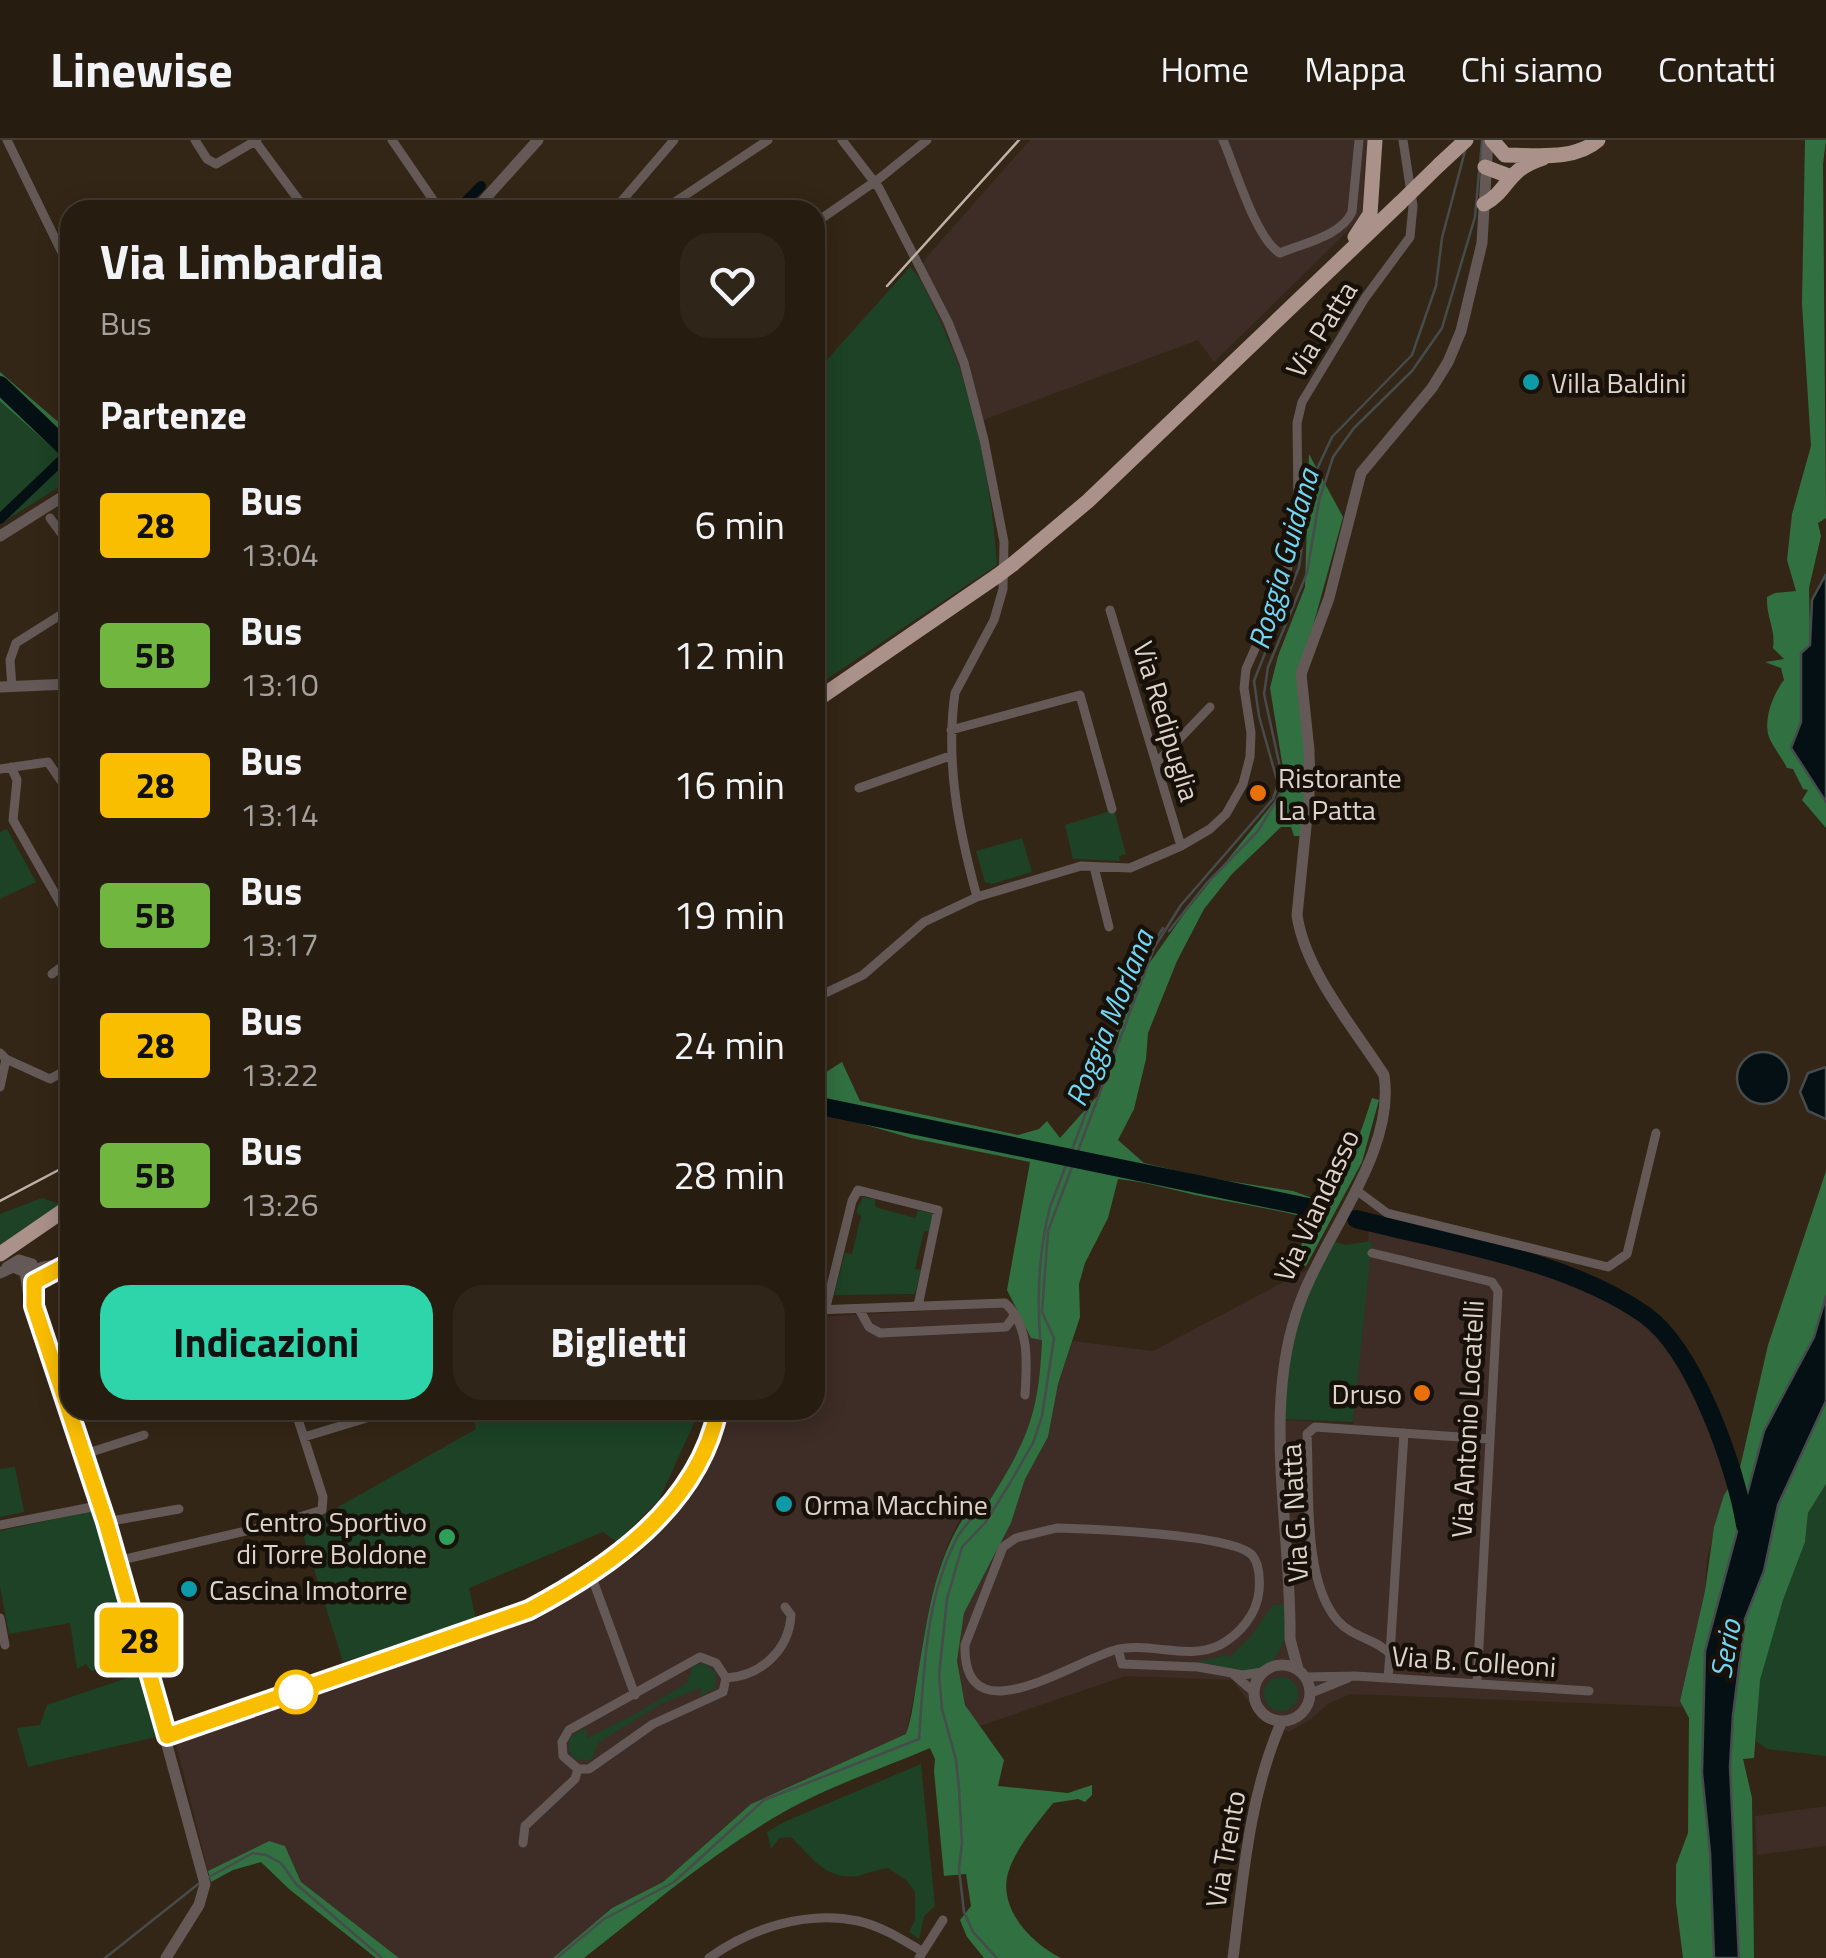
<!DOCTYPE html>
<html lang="it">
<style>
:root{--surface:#271c10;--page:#2f2519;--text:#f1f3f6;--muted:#a4a19f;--line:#433a30;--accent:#2ed4aa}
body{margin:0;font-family:"Titillium Web",sans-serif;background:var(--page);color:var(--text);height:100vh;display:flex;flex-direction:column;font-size:38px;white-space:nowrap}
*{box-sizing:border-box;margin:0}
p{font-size:32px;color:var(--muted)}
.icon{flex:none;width:55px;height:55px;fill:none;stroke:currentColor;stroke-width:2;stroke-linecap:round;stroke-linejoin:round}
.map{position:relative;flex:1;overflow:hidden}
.drawer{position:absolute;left:60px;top:60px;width:765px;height:1220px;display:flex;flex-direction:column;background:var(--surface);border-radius:30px;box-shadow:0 5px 25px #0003,0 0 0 2px var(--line)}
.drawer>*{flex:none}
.badge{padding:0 20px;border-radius:8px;font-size:35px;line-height:65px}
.map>.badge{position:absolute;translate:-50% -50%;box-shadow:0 0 0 5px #fff}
h2{padding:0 40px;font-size:38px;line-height:90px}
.round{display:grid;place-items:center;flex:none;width:105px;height:105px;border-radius:30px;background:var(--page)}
.summary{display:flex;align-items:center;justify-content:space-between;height:170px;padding:0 40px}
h1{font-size:48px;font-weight:700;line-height:75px}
.action{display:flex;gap:20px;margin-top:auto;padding:20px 40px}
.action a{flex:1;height:115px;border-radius:30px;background:var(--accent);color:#111;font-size:40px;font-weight:700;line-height:115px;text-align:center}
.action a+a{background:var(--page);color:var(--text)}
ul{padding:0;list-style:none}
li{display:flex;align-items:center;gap:30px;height:130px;padding:0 40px}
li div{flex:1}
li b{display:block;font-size:38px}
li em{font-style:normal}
li .badge{min-width:110px;font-weight:700;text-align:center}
header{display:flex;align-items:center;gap:60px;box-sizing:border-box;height:140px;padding:0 50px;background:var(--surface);border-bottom:2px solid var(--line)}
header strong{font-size:48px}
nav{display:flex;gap:55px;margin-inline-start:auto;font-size:35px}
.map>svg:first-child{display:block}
.industrial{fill:#3e2c26}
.green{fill:#1d4225}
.forest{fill:#317040}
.water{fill:#051014;stroke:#464b4b;stroke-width:2.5}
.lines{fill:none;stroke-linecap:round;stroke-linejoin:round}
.stream{stroke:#464b4b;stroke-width:2.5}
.canal{stroke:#051014;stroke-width:10}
.river{stroke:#051014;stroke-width:18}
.minor{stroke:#645956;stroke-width:9}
.tertiary{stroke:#645956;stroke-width:11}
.trunk{stroke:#aa918a;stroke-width:15}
.tram{stroke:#bdb3a8;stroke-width:2.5}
.trunk-bridge{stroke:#aa918a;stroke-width:15}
.line-casing{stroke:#fff;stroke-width:22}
.line{stroke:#fabe01;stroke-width:15}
.culture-dot{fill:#0f9aa8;stroke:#17110a;stroke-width:4}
.food-dot{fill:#e8710a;stroke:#17110a;stroke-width:4}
.leisure-dot{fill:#2e9e5b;stroke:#17110a;stroke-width:4}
.stop-dot{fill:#fff;stroke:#fabe01;stroke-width:5}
.labels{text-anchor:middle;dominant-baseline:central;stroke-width:9;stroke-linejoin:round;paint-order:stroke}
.street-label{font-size:28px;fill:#ddd4ca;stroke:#17110a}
.poi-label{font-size:28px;fill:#ddd4ca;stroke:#17110a;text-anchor:start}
.water-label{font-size:30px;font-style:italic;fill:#71d6f5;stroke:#17110a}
</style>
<header>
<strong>Linewise</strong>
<nav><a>Home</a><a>Mappa</a><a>Chi siamo</a><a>Contatti</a></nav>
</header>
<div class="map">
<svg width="1826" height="1818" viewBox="0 0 1826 1818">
<rect width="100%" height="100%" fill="#342616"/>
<path class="industrial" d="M1030 0H1367L1361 78 1214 222 1198 200 975 283 948 196 918 136 925 119Z
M1369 1087 1527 1121 1580 1138 1640 1167 1669 1191 1700 1236 1725 1286 1739 1332 1724 1355 1707 1419 1705 1451 1680 1561 1683 1567 1351 1554 1329 1563 1311 1579 1289 1592 1262 1581 1233 1540 1125 1536 980 1586 971 1578 961 1551 957 1521 964 1473 1011 1383 1025 1339 1048 1297 1058 1244 1073 1201 1153 1211 1320 1123 1295 1202 1286 1280 1353 1284Z
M1016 1166 1042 1200 1040 1251 1028 1293 1014 1322 990 1361 961 1377 949 1401 939 1430 906 1595 751 1664 663 1742 612 1768 553 1818H399L301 1742 288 1712 269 1701 208 1731 176 1604 496 1489 572 1458 638 1415 678 1367 719 1298 727 1270H815V1177Z
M1826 1666V1706L1757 1715 1755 1676Z"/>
<path class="green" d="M910 127C921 138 927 154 934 168 973 246 991 338 997 425L815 547V233Z
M0 250 70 301V340L0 384Z
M1114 670 1126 714 1119 716 1120 721 1073 719 1065 685Z
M7 689 36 742 0 759V692Z
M1022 698 1032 732 992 744 985 742 976 711Z
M863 1057 875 1059V1067L915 1078 918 1070 934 1074 930 1092 924 1091 915 1129 921 1130 915 1154 834 1155 845 1113 852 1114 861 1076 856 1072Z
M42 1058 60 1064 0 1105V1074Z
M1332 1101 1345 1105 1372 1101 1353 1282 1282 1279 1298 1173Z
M471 1270H700L659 1360 617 1402 603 1392 469 1448 476 1480 343 1522 301 1388 476 1289Z
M15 1327 24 1372 0 1377V1329Z
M1826 1344V1616L1767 1609 1756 1601 1759 1540 1783 1459 1805 1402 1808 1373Z
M98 1370 139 1521 91 1531 86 1524 77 1529 70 1483 9 1494 0 1447V1391Z
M1288 1464C1285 1497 1287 1513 1258 1533L1197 1522 1226 1515 1229 1518 1252 1495 1273 1465Z
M706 1524 716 1533 715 1549 700 1556 702 1547 659 1565 598 1603 593 1618 587 1621 575 1619 569 1611V1599L581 1589 587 1590 586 1598 628 1578 687 1543 693 1525Z
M142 1533 160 1596 28 1627 17 1588 40 1585 47 1565Z
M1264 1554a17 17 0 1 1 34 0a17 17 0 1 1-34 0Z
M921 1624 935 1766 924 1776 919 1799 909 1792 915 1780V1752L906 1740 888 1728C877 1729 867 1734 857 1736 824 1740 810 1715 791 1697L779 1698 771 1709 767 1692 784 1682Z"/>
<path class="forest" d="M1805 0H1826L1823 24 1826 378 1818 383 1821 396 1809 448 1810 505 1801 513V582L1791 608 1826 662V688L1802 660 1808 650 1803 649 1793 629 1787 628C1782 618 1773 607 1769 597 1763 580 1773 554 1784 540L1781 528 1765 522 1784 519 1773 508C1776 490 1766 477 1767 457L1775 453 1796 451 1787 420 1792 374 1811 306 1802 164Z
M0 232 70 292V323L0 261Z
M1309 314 1343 377 1313 486 1305 548 1317 639 1302 696H1294L1291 687H1281L1232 734 1204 769 1177 821 1148 893 1146 919 1134 969 1118 1000 1144 1023 1202 1037 1293 1051 1326 1063C1348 1030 1360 995 1372 958L1379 960 1362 1022 1306 1126 1294 1120 1311 1085 1308 1078C1274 1069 1240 1064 1205 1057 1175 1051 1149 1042 1118 1039L1108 1078 1085 1123 1079 1144 1080 1177 1058 1244 1048 1297 1025 1339 1011 1383 964 1473 957 1521 965 1565 1004 1620 998 1646 1068 1653 1092 1645V1655L1085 1662 1078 1659 1053 1663C1038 1682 1017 1707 1009 1730 996 1767 1031 1803 1061 1818H984L967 1797 960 1780 971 1766 966 1734 944 1736 934 1631 935 1619 930 1608C881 1629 829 1646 782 1673 712 1713 648 1768 584 1818H553L612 1768 663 1742 751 1664 906 1594C912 1578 914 1558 917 1540 928 1477 935 1404 981 1356L990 1360C1028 1299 1039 1273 1042 1200L1031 1198 1007 1150 1030 1022 911 998 815 970V939L842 922 860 961 1018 995 1039 989 1047 981 1060 998 1100 953 1134 845 1184 774 1286 647 1270 548 1278 516 1305 447Z
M1826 1031V1156L1814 1197 1764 1291 1705 1511 1702 1633 1710 1713 1714 1818H1683L1676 1763V1725L1688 1693 1689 1578 1680 1561 1705 1451 1714 1387 1724 1355 1739 1332 1768 1205Z
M1826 1261V1344L1808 1373 1805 1402 1783 1460 1760 1540 1754 1618 1743 1619 1752 1658 1754 1818H1739L1730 1627 1733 1575 1745 1479 1764 1431 1778 1365Z
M269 1701 285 1706 301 1742 399 1818H376L289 1749 261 1722 233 1730 211 1742 208 1731Z"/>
<path class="water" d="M1826 434V662L1791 608 1801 582V513L1810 505 1812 460Z
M1737 938a26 26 0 1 1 52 0a26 26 0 1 1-52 0Z
M1826 927V979L1808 971 1800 952 1808 933Z
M1826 1156V1261L1778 1365 1764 1431 1745 1479 1733 1575 1730 1627 1739 1818H1714L1710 1713 1702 1633 1705 1511 1764 1291 1814 1197Z"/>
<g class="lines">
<path class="stream" d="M1480 24 1482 1
M1169 791 1206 744 1258 691 1280 654V627L1264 554 1268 527 1307 433 1319 361 1333 317 1354 288 1412 231 1442 188 1475 77 1479 32
M1040 1198C1037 1154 1039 1109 1050 1067L1147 813 1163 788
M209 1737 253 1713 266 1715 281 1723 296 1744 382 1818
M105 1818 202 1741
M557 1818 604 1779 674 1742 764 1660 919 1599C924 1533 925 1458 957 1398 964 1385 977 1373 987 1361
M997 1818 973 1792 964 1772 959 1729 962 1703 959 1649 956 1620 942 1569 939 1535 947 1459 962 1407 985 1383 1010 1343 1033 1303 1042 1276 1054 1198 1042 1172 1048 1091 1154 808 1181 765 1273 659 1278 644 1259 576 1254 541 1299 427 1311 342 1332 297 1412 215 1436 146 1442 98 1465 11"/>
<path class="canal" d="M457 70 481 46
M0 379 70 312"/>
<path class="river" d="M0 245 70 312
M815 965 1313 1068
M1356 1079C1449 1103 1566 1119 1645 1175 1694 1209 1736 1328 1745 1385"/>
<path class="minor" d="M7 0 70 129
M195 0 207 19 216 24 257 0
M392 0 440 70
M842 0 879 48 948 182 964 223 984 300 1004 402 1003 449 994 480 955 553C945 623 959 691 977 757
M1223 0C1235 27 1256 100 1280 113 1304 103 1341 96 1352 72L1359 0
M255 1 306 70
M487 61 498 70
M157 70 166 63
M614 70 674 0
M663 70 768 0
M815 83 880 38 927 0
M50 378 70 405
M1110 470 1181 706
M12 547 10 520 16 503 70 469
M951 590 1080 555 1112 669
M1157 622 1210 567
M11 627 17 640 13 680 70 780
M0 629 48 622 70 654
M859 648 950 616
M1094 727 1109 787
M52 834 70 820
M815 858 863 835 924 782 977 757 1081 726 1130 728 1181 706 1210 689 1226 674 1243 644 1250 617 1251 593 1244 548 1246 529 1284 443 1292 411 1298 365 1297 283 1302 262 1365 158 1410 97 1413 66 1403 0
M0 913 6 919 0 947
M6 919 50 939 70 928
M1356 1050 1387 1073 1608 1127 1627 1114 1656 993
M1372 1113 1492 1142 1498 1151 1477 1543
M70 1122C53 1126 32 1122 27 1141L34 1142 70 1123
M859 1169 869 1187 880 1193 1006 1187 1014 1176
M815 1170 1005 1163C1030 1185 1027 1224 1025 1255
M825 1171 852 1061 858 1050 938 1070 918 1166
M304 1297 393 1270
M85 1314 144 1295
M106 1382 179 1369
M0 1385 92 1367 98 1357
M1057 1388C1091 1389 1231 1394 1252 1415 1260 1424 1260 1439 1259 1451 1257 1474 1240 1494 1220 1505 1188 1521 1148 1501 1115 1510 1071 1522 963 1599 965 1505L1003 1407 1016 1398Z
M117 1421 280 1383 322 1370 323 1357 295 1270
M591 1435 635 1555
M0 1478 5 1505
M1118 1509 1122 1524 1198 1527 1243 1535 1263 1532
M1390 1514 1404 1293
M1233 1534 1254 1552
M1306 1537 1355 1536 1589 1551
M726 1538C761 1536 789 1510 791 1475L785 1467
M1388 1538 1390 1514C1377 1499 1353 1498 1338 1481 1302 1441 1310 1347 1307 1294L1315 1287 1489 1299
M1311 1553 1348 1538
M167 1596 529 1470C609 1426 698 1366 718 1270
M523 1703 525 1686 575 1639 578 1629H589L653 1584 723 1552 726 1538 716 1523 700 1517 569 1590 562 1602 563 1616 578 1629
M709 1818C751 1788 807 1770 858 1781 881 1786 903 1800 923 1812
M919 1818 943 1780"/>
<path class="tertiary" d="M475 70 538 0
M0 396 70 352
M0 547 70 544
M7 1127 19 1120 32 1124 34 1152
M0 1133 13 1127 25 1132 28 1152 106 1382 205 1744 199 1765 166 1818
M1254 1553a28 28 0 1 1 56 0a28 28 0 1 1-56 0Z
M1298 1529 1290 1499C1292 1389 1260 1265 1301 1160 1326 1092 1396 1010 1384 935 1354 888 1305 831 1297 775L1309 657V610L1301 534 1329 458 1361 333 1432 248 1448 222 1461 191 1482 103 1488 0
M1233 1818C1243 1738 1249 1655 1282 1581"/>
<path class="trunk" d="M1492 0 1505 15C1535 15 1575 21 1598 0
M1440 24 1466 0
M1485 27 1509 36
M1484 64C1510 50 1505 30 1543 18
M1355 97 1370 74 1375 0
M1013 424 1088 361 1400 63
M815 561 997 436
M0 1114 70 1066"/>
<path class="tram" d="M887 146 1019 0
M0 1061 70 1024"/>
<path class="trunk-bridge" d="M1400 63 1440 24
M997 436 1013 424"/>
</g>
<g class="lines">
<g class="line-casing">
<path id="line" d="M70 1123 34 1142V1166L106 1382 167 1596 529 1470C610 1427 698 1366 718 1270"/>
</g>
<use href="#line" class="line"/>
</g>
<g class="culture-dot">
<circle cx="1531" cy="242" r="10"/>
<circle cx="784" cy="1364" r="10"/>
<circle cx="189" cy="1449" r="10"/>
</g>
<g class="food-dot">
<circle cx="1258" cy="653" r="10"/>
<circle cx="1422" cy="1253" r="10"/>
</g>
<circle class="leisure-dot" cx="447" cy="1397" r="10"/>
<circle class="stop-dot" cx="296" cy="1552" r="20"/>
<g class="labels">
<g class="street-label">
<text transform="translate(1321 189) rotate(-58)">Via Patta</text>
<text transform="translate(1167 581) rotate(73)">Via Redipuglia</text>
<text transform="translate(1316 1065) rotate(-65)">Via Viandasso</text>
<text transform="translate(1467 1279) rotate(-87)">Via Antonio Locatelli</text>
<text transform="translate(1294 1373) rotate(-93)">Via G. Natta</text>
<text transform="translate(1474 1521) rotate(4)">Via B. Colleoni</text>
<text transform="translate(1225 1709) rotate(-80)">Via Trento</text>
</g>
<g class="poi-label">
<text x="1551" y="242">Villa Baldini</text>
<text x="1278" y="637">Ristorante<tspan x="1278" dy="32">La Patta</tspan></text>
<text x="1402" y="1253" text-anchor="end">Druso</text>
<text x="804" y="1364">Orma Macchine</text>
<text x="427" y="1381" text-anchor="end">Centro Sportivo<tspan x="427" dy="32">di Torre Boldone</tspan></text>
<text x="209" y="1449">Cascina Imotorre</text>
</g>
<g class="water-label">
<text transform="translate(1283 419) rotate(-74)">Roggia Guidana</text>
<text transform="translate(1109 878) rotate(-68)">Roggia Morlana</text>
<text transform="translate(1725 1509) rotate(-80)">Serio</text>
</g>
</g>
</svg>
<b class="badge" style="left:139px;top:1500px;background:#fabe01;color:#111">28</b>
<section class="drawer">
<div class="summary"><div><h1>Via Limbardia</h1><p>Bus</p></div><a class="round"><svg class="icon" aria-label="heart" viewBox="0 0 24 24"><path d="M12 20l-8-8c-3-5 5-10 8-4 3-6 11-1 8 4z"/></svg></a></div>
<h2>Partenze</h2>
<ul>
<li><span class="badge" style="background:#fabe01;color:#111">28</span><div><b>Bus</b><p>13:04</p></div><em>6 min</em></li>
<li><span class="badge" style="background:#71b73f;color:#111">5B</span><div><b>Bus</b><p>13:10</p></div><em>12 min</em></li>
<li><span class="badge" style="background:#fabe01;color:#111">28</span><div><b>Bus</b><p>13:14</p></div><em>16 min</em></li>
<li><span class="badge" style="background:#71b73f;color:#111">5B</span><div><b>Bus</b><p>13:17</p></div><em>19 min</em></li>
<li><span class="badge" style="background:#fabe01;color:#111">28</span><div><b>Bus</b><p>13:22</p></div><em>24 min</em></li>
<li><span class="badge" style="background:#71b73f;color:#111">5B</span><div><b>Bus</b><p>13:26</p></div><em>28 min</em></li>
</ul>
<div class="action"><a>Indicazioni</a><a>Biglietti</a></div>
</section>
</div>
